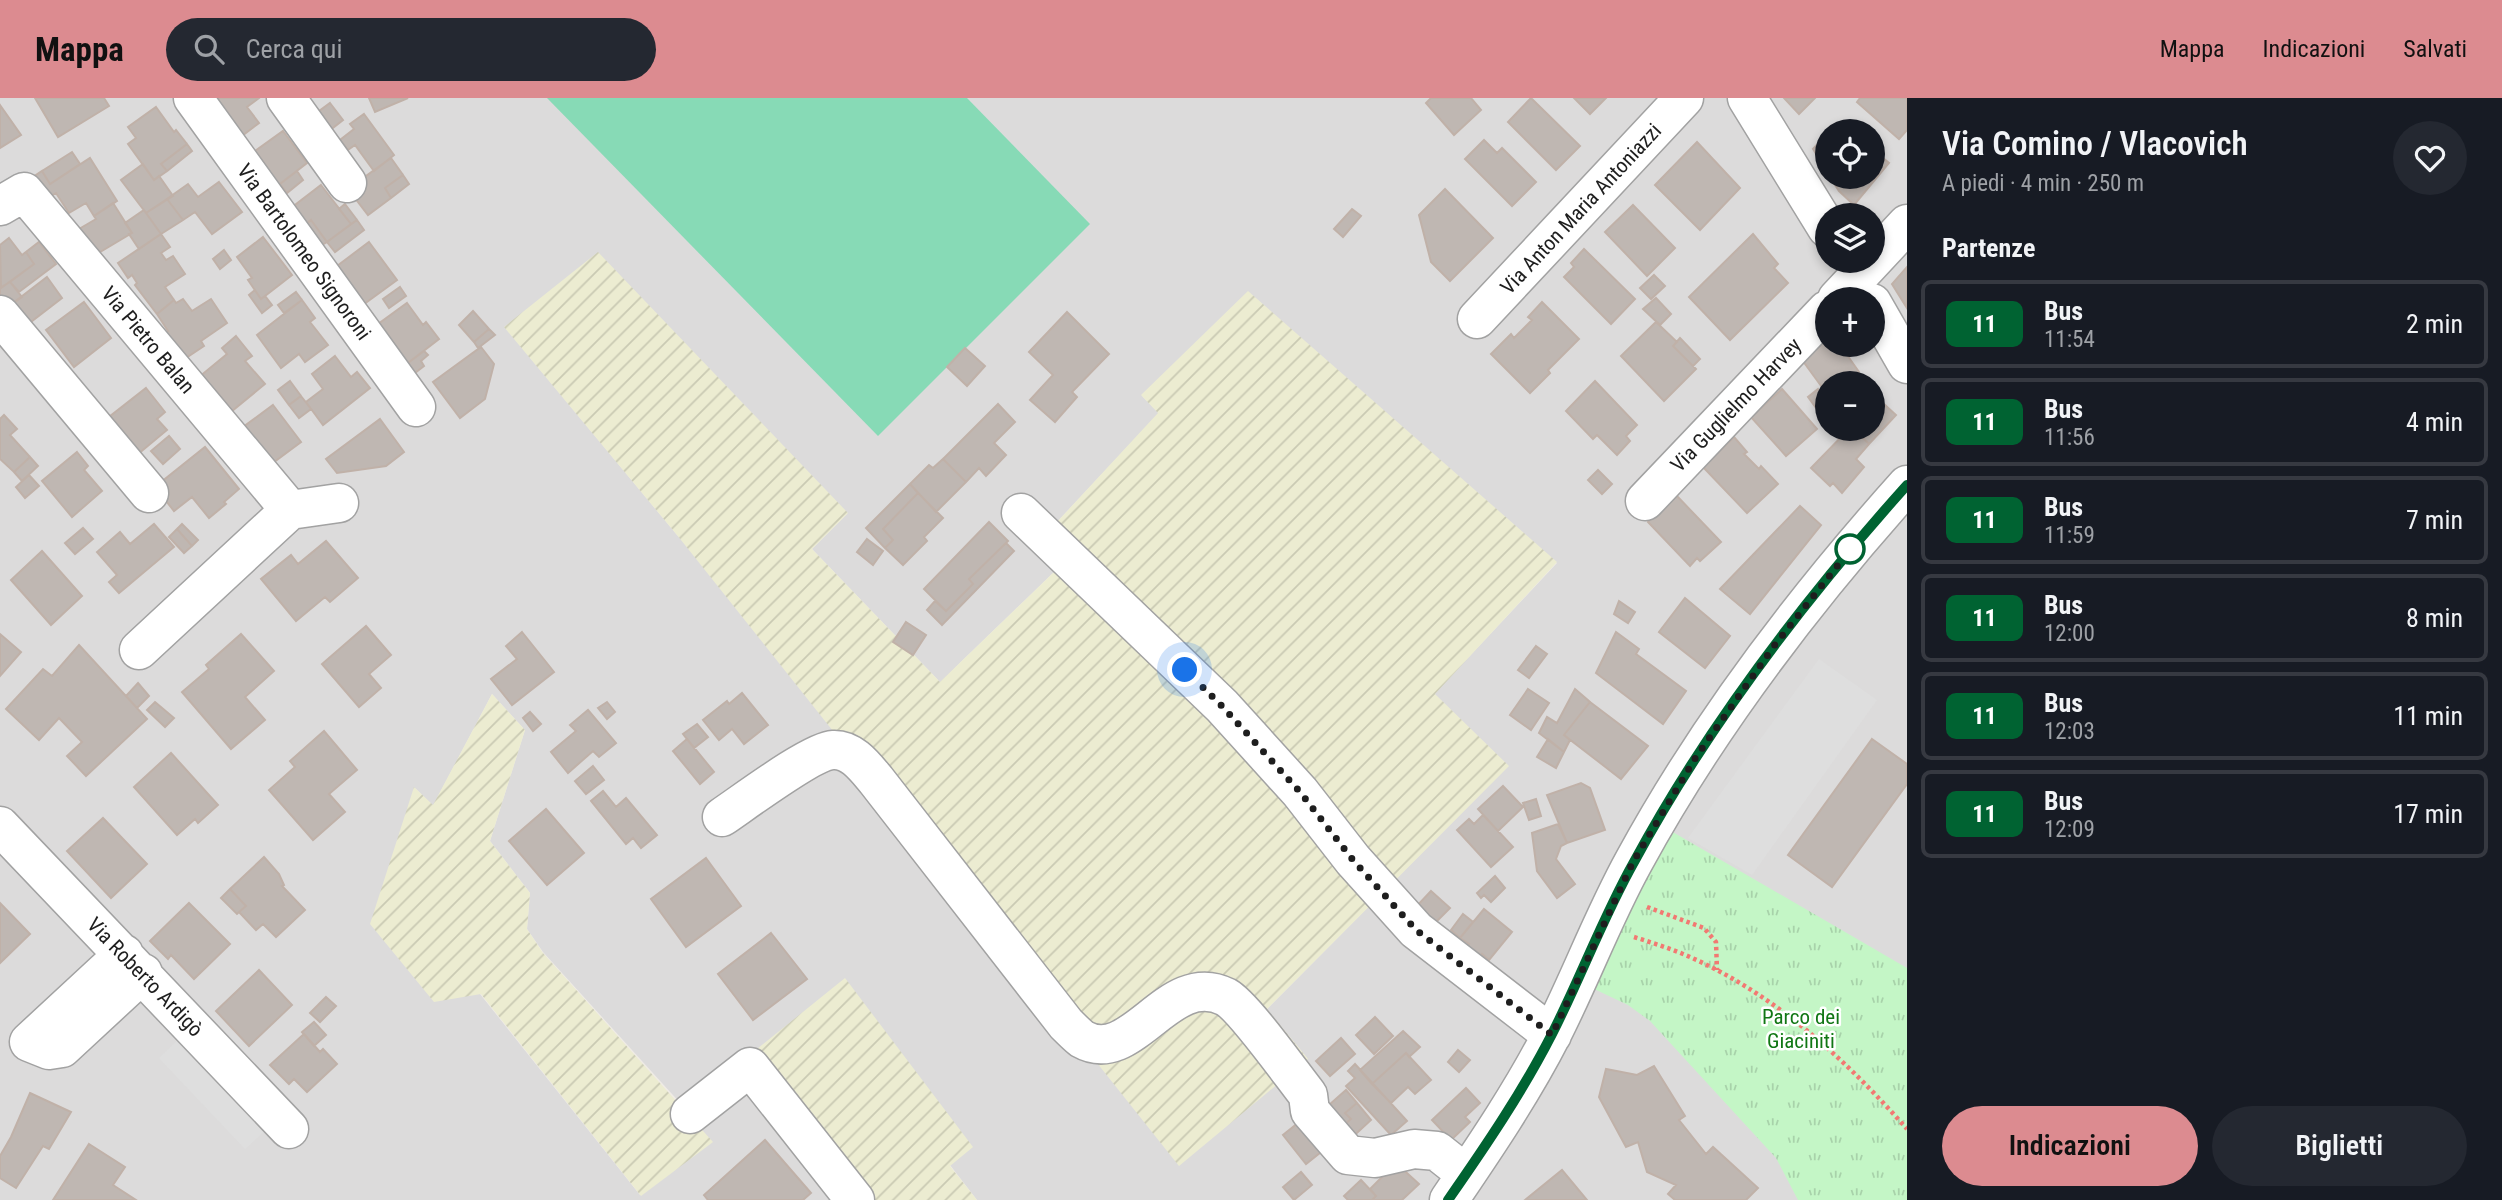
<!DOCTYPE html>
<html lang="it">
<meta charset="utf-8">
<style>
:root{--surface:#171b24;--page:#242831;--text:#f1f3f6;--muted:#9ea1a6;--line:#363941;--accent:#dc8b90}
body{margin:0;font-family:"Roboto Condensed",sans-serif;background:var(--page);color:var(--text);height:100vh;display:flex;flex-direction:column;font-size:26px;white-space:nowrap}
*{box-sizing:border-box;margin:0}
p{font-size:23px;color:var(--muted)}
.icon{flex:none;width:38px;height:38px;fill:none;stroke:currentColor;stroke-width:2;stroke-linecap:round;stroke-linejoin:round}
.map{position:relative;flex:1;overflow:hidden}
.drawer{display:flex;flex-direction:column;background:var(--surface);width:595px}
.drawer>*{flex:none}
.badge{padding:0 14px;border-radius:10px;font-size:24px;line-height:46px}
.fabs{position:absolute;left:1815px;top:21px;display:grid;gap:14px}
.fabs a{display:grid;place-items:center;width:70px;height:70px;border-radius:50%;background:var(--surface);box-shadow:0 4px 10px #0003;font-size:35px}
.you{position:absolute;width:35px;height:35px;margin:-18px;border:5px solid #fff;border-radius:50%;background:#1a73e8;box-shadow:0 0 0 10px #1a73e833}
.map>.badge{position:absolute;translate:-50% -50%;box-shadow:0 0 0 4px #fff}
h2{padding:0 35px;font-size:26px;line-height:63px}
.round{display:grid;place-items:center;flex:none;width:74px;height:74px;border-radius:37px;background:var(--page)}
.summary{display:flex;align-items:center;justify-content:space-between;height:119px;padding:0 35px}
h1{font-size:33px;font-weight:600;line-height:52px}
.cta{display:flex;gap:14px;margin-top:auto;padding:14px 35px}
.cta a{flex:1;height:80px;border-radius:42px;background:var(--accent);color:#111;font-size:28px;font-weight:600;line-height:80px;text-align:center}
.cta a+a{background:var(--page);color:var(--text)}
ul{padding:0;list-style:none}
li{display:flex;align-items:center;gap:21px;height:88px;margin:0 14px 10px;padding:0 21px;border:4px solid var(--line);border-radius:10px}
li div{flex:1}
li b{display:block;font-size:26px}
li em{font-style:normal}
li .badge{min-width:77px;font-weight:700;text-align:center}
header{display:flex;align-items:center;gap:42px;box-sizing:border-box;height:98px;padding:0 35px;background:var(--accent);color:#111}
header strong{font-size:33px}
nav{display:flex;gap:38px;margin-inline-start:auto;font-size:24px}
.search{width:490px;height:63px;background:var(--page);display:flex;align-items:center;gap:18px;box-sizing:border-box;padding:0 24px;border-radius:38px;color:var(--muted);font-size:26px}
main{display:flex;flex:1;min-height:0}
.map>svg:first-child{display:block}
.residential{fill:#dcdbdb;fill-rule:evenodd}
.farmland{fill:url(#farmland-furrows)}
.park{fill:url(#park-tufts)}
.pitch{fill:#87dab6}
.parking{fill:#dedede}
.building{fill:#bfb7b2;stroke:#c0b1a8;stroke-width:2}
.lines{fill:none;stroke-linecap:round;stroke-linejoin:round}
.minor-casing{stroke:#a2a2a2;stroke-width:41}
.path{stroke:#f27972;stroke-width:4.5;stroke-dasharray:3.5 3.5;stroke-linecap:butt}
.minor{stroke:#fff;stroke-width:38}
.line-casing{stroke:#fff;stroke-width:16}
.line{stroke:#006332;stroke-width:10}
.walk{stroke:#1e1e1e;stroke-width:7;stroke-dasharray:0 12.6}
.stop-dot{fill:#fff;stroke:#006332;stroke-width:3.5}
.labels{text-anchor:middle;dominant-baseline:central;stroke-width:5;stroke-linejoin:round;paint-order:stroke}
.street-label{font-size:21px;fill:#1e1e1e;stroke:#fff}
.park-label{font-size:21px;fill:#117715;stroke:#fff}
</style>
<header>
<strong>Mappa</strong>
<div class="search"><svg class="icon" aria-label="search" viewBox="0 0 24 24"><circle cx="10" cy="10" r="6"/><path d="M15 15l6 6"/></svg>Cerca qui</div>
<nav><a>Mappa</a><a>Indicazioni</a><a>Salvati</a></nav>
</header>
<main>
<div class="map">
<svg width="1907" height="1102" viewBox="0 0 1907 1102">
<defs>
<pattern id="farmland-furrows" width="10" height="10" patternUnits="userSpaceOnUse" patternTransform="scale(1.75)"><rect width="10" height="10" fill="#ececd1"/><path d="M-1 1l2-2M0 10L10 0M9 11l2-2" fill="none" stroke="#cacab3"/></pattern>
<pattern id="park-tufts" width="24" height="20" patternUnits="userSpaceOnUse" patternTransform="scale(1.75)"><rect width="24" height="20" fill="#c4f6c6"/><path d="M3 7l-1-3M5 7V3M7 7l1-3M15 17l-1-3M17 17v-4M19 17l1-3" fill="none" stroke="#a8d2aa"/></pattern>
</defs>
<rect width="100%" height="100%" fill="#efebe5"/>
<path class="residential" d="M0 0H1907V1102H977L950 1067 972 1049 868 1102H0ZM1827 33H1872V79H1827ZM1827 117H1872V163H1827ZM1827 201H1872V247H1827ZM505 229 847 416 812 451 940 584 1081 448 1057 424 1159 315 1142 298 1557 465 1434 596 1508 668 1267 911 1308 961 677 437ZM1827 285H1872V331H1827ZM492 596 525 632 490 743 530 795 527 831 543 854 682 1007 640 1097 480 896 415 690 433 708Z"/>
<path class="farmland" d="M598 154 848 415 812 451 940 584 1081 448 1057 424 1158 315 1141 297 1248 193 1557 464 1435 596 1509 668 1267 911 1308 961 1179 1068 677 437 504 229Z
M492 596 525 632 490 743 530 795 527 831 543 855 713 1044 641 1098 481 896 434 904 370 826 414 689 433 707Z
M845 880 973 1049 950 1068 977 1102H868L757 951Z"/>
<path class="park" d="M1671 733 1907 870V1102H1798L1776 1060 1650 923 1628 907 1592 890Z"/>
<path class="pitch" d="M547 0H967L1090 126 878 338Z"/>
<path class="parking" d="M1819 561 1877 602 1752 777 1688 740Z
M180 940 266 1032 245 1051 159 960Z"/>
<path class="building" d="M35 0H104L109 8 58 39Z
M214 0H259L247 9 259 25 238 41Z
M369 0H408L375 14Z
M1431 0H1471L1481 12 1454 37 1426 5Z
M1531 0 1580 48 1556 72 1508 24Z
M1574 0H1606L1590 16Z
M1784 0H1815L1799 16Z
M1860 0H1907V32L1899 41 1857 4Z
M330 5 343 22 320 40 307 22Z
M0 7 21 37 0 50Z
M156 9 174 34 176 32 187 46 161 66 167 73 154 82 128 46 136 40 128 29Z
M364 16 394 57 374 73 355 47 348 52 340 42 354 31 350 26Z
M283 33 307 65 272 92 256 70 264 65 255 53Z
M1827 36V74L1813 51Z
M1484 42 1497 55 1502 50 1536 84 1512 108 1465 61Z
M1697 44 1740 90 1700 132 1655 87Z
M187 46 192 53 167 73 161 66Z
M1872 51 1889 65 1854 107 1839 93 1830 79H1872Z
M72 54 80 66 50 86 42 73Z
M90 60 117 103 94 118 86 105 69 115 56 95 41 104 27 83 42 73 50 86Z
M391 60 403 77 385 90 391 100 368 117 348 91Z
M143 66 154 82 159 78 173 98 146 115 121 82Z
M297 73 303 82 287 95 280 86Z
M403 77 409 86 391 100 385 90Z
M219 84 242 114 212 136 195 114 183 122 167 101 188 86 198 99Z
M321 87 351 126 327 144 311 122 304 128 291 110Z
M1445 91 1493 140 1450 183 1431 164 1419 117Z
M167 101 183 122 161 136 146 115Z
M113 105 132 135 95 157 79 131 96 121 94 118Z
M345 106 357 122 351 126 339 111Z
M1633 107 1675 150 1647 178 1605 134Z
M1352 111 1361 118 1343 139 1334 131Z
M144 112 161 136 139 151 129 136 132 135 125 125Z
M311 122 327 144 322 147 306 126Z
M357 122 364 132 335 154 327 144Z
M161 136 170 149 161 155 166 162 173 158 185 176 165 189 174 202 157 216 135 187 137 185 132 177 128 180 118 165Z
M1753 136 1778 166 1774 170 1788 185 1730 242 1689 199Z
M263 139 292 177 261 201 248 182 252 180 237 159Z
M9 140 22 157 26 154 34 166 1 190 0 147Z
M39 144 56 166 19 194 10 184 34 166 26 154Z
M369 144 397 182 360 209 337 168Z
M1584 151 1635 201 1611 226 1564 179 1574 169 1571 165Z
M224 152 231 162 220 171 213 161Z
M1907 169V210L1892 186Z
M1654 177 1665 188 1651 201 1640 190Z
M47 179 62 200 23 230 8 209Z
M10 184 22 199 8 209 0 199V190Z
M400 189 406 198 389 210 383 201Z
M255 192 261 201 265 198 272 207 262 215 249 197Z
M296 194 302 202 284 215 278 207Z
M1656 200 1671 216 1660 227 1643 211Z
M183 201 192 213 211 201 227 225 201 243 204 248 186 260 162 237 168 233 157 216 174 202 176 205Z
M302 202 315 220 310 224 328 247 305 264 299 256 281 270 257 237Z
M84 204 111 240 74 269 46 232Z
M1542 204 1579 241 1548 272 1550 275 1530 295 1491 256 1511 236 1514 240 1532 222 1528 219Z
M407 205 423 227 426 224 439 241 404 268 374 229Z
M473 213 489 231 474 244 459 227Z
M1067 214 1109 256 1072 294 1077 299 1055 324 1030 302 1053 277 1029 254Z
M1656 224 1677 244 1673 248 1696 271 1664 303 1621 258Z
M489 231 495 237 478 250 474 244Z
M236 238 252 258 245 263 265 286 232 313 215 292 212 294 199 279 227 256 222 250Z
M1680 240 1700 261 1693 268 1673 248Z
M1827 240V247H1840L1859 274 1843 285H1827V296L1800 259Z
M481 249 494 266 485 301 460 320 433 284Z
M965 250 985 268 967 288 947 269Z
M424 253 428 257 421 263 424 268 411 278 404 268Z
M335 258 351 279 357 274 370 290 323 327 306 304 323 291 312 276Z
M290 283 301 298 289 307 278 292Z
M1595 283 1637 327 1626 338 1630 343 1617 357 1597 337 1593 341 1566 313Z
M146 290 165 314 157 321 167 332 138 356 109 319Z
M1782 291 1817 331 1786 358 1751 319Z
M1818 291 1827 304V325L1808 299Z
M1872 295 1896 317 1869 346 1854 331H1872Z
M301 298 311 311 299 320 289 307Z
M998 306 1015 324 994 345 1006 357 986 378 979 370 966 384 943 361Z
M273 307 301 344 270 367 243 329Z
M4 317 17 331 10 337 30 359 14 374 0 361V321Z
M380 321 404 354 386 368 337 375 326 361Z
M1849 331H1854L1869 346 1856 361 1864 369 1842 395 1833 385 1830 388 1811 370Z
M169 338 180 351 163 366 151 353Z
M1734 339 1747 354 1744 356 1759 371 1761 368 1778 386 1747 415 1703 369Z
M205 349 239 391 224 404 226 406 209 420 192 399 174 413 155 389Z
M77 354 88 368 84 372 102 393 72 419 42 383Z
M30 359 38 368 22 383 14 374Z
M943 361 966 384 936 414 910 386 929 367 933 370Z
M1598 372 1612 386 1602 396 1588 382Z
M29 377 39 388 25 400 16 389Z
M910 386 918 395 883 431 893 442 885 450 866 430Z
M918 395 943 420 924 439 927 443 903 467 885 450 893 442 883 431Z
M1676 397 1721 444 1700 463 1697 460 1690 468 1648 424Z
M1800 408 1821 427 1750 516 1720 491Z
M989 424 1008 443 969 481 973 486 946 513 924 491Z
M154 426 174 449 119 495 109 484 117 477 97 454 120 434 130 446Z
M182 426 198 442 192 448 177 431Z
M83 430 93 441 75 456 65 445Z
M177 431 192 448 184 455 169 439Z
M867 441 883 453 873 467 857 454Z
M326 443 358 480 330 504 325 499 296 523 261 481 291 457 298 466Z
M1006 445 1014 453 942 527 927 512 935 503 946 513 973 486 969 481Z
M42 453 82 498 51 527 11 482Z
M1685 500 1730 538 1705 570 1659 534Z
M1619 503 1635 514 1628 525 1614 516Z
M906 524 926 537 913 557 893 544Z
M366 528 391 557 369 576 381 590 359 609 322 566Z
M522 534 554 574 512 607 491 581 517 561 506 548Z
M1616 534 1639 551 1636 556 1686 593 1663 626 1596 575Z
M0 536 21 554 0 578Z
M241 536 274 573 245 599 265 622 231 651 182 594 209 571 206 567Z
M79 547 147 621 86 678 67 658 82 644 59 620 39 642 6 611 43 571 52 578Z
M1536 548 1547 556 1529 580 1518 572Z
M138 585 149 598 137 610 126 598Z
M1528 591 1549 605 1531 632 1510 617Z
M1575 591 1590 604 1564 637 1570 642 1564 654 1539 635 1547 619 1557 625Z
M742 595 768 627 744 646 732 631 719 642 703 622 727 603 729 606Z
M155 604 174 620 165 629 147 612Z
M607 604 615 614 607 621 598 610Z
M1590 604 1648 648 1621 681 1564 637Z
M588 612 616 645 599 659 593 653 568 675 551 654 576 633 570 627Z
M530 614 541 626 533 633 523 620Z
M697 626 708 639 694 650 683 636Z
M324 633 357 672 329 696 345 714 313 742 269 692 295 669 290 663Z
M687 641 714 674 700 686 673 653Z
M1548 641 1564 654 1556 670 1537 659Z
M1872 641 1907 666V686L1832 789 1788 757Z
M171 655 218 707 198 725 195 721 177 737 134 689Z
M593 668 604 682 586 696 575 683Z
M1581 685 1590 690 1605 732 1567 745 1547 697Z
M1503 688 1523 709 1498 733 1478 711Z
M603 693 616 709 626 700 657 737 641 750 633 740 626 746 591 703Z
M1536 701 1541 718 1529 722 1523 705Z
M546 711 584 755 547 787 509 743Z
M1483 717 1513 749 1491 769 1457 732 1469 721 1474 726Z
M103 720 147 766 111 800 67 753Z
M1558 726 1567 745 1561 748 1556 761 1575 786 1557 800 1537 773 1532 735Z
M264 759 279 776 284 787 282 788 305 812 276 839 263 826 256 832 239 814 246 808 230 791Z
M706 760 741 808 686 849 651 801Z
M1495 778 1505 790 1491 804 1484 797 1481 800 1477 795Z
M230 791 246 808 237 816 221 800Z
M1431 793 1450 810 1434 826 1416 809Z
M0 805 30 836 0 865Z
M189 805 230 846 194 881 171 857 168 861 150 843Z
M1484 811 1512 834 1489 862 1482 856 1477 862 1464 852 1469 846 1460 840Z
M1463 816 1473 824 1460 840 1451 832Z
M771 835 807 881 753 922 718 876Z
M259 872 292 907 249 948 216 913Z
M326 899 336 908 320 924 310 915Z
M1375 919 1393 938 1374 956 1356 937Z
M314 924 326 937 314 948 302 934Z
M1403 933 1420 949 1409 959 1406 955 1372 986 1360 972Z
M304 936 320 954 323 951 337 966 307 994 294 981 289 986 270 967Z
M1341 940 1355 956 1330 978 1316 963Z
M1458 952 1470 962 1459 974 1448 964Z
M1406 955 1431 982 1415 996 1408 989 1391 1005 1372 986Z
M1355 966 1407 1023 1391 1037 1346 988 1355 980 1348 973Z
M1654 968 1685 1018 1679 1022 1706 1056 1713 1049 1758 1090 1746 1102H1675L1668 1096 1676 1087 1647 1074 1638 1044 1626 1049 1599 999 1606 971 1637 977Z
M1466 990 1480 1005 1465 1019 1470 1024 1451 1042 1432 1022Z
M1346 992 1357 1005 1345 1015 1351 1021 1337 1033 1321 1014Z
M30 995 71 1014 49 1051 43 1048 16 1090 0 1080V1058L11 1039Z
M1357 1005 1371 1022 1347 1044 1337 1033 1351 1021 1345 1015Z
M1298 1025 1321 1054 1306 1066 1283 1037Z
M765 1042 811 1095 803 1102H708L704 1097Z
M89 1046 125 1069 113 1087 136 1102H53Z
M1396 1065 1419 1086 1402 1102H1372L1376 1098 1370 1091Z
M1562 1072 1587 1102H1525Z
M1301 1074 1312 1087 1294 1102 1283 1089Z
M1361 1082 1376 1098 1372 1102H1348L1344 1098Z"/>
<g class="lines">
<g class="minor-casing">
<path id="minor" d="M193 0 416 309
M286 0 347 85
M1747 0 1827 130
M0 108 24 94 290 412 139 552
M1837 201 1907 126
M1872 205 1907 266
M0 217 149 395
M1477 221 1684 0
M1645 403 1827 212
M290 412 339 405
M1021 415 1222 608 1300 694 1353 762 1416 832 1552 937
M722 719C743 705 812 653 833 652 852 651 865 669 876 682L1066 926C1071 931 1077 937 1082 941 1133 970 1168 870 1226 899 1244 909 1292 977 1308 997L1310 1013 1348 1057 1375 1060 1414 1051 1437 1053 1466 1076
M0 728 289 1031
M124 856 29 944 49 952 62 950 143 875
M690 1016 750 969 855 1102
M1449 1102C1485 1049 1523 993 1552 936 1581 879 1603 819 1634 763 1708 627 1803 503 1907 387"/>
</g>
<path class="path" d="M1647 809 1704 830 1716 844 1717 872
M1634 839C1653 845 1672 851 1690 859 1776 897 1846 962 1907 1031"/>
<use href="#minor" class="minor"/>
</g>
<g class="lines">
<g class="line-casing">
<path id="line" d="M1448 1102C1485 1049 1523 993 1552 936 1581 879 1603 819 1634 764 1708 627 1803 503 1907 387"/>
</g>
<use href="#line" class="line"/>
<path class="walk" d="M1185 572 1222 608 1300 694 1353 762 1416 832 1552 937 1633 764 1696 659 1774 548 1857 443 1850 451"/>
</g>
<circle class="stop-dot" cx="1850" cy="451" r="14"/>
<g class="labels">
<g class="street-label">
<text transform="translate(1581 111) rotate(-47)">Via Anton Maria Antoniazzi</text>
<text transform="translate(304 154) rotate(54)">Via Bartolomeo Signoroni</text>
<text transform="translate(148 242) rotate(50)">Via Pietro Balan</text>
<text transform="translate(1736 307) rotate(-46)">Via Guglielmo Harvey</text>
<text transform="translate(145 879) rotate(46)">Via Roberto Ardigò</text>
</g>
<g class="park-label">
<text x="1801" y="919">Parco dei<tspan x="1801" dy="24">Giaciniti</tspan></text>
</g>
</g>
</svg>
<div class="fabs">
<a><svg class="icon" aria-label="locate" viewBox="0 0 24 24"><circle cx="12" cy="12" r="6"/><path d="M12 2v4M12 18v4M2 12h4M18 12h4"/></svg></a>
<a><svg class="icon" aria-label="layers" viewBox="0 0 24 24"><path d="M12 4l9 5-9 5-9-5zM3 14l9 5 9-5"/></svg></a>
<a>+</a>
<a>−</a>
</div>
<div class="you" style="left:1185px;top:572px"></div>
</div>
<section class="drawer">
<div class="summary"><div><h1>Via Comino / Vlacovich</h1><p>A piedi · 4 min · 250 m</p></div><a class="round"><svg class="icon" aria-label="heart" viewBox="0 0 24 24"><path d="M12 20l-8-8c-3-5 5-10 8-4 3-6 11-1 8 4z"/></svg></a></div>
<h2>Partenze</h2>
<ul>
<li><span class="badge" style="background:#006332;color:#fff">11</span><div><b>Bus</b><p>11:54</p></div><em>2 min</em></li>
<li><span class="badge" style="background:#006332;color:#fff">11</span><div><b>Bus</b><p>11:56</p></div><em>4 min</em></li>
<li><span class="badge" style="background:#006332;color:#fff">11</span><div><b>Bus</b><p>11:59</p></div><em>7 min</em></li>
<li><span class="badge" style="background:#006332;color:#fff">11</span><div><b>Bus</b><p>12:00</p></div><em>8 min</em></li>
<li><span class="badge" style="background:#006332;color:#fff">11</span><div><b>Bus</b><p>12:03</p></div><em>11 min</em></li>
<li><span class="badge" style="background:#006332;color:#fff">11</span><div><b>Bus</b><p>12:09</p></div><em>17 min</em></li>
</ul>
<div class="cta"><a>Indicazioni</a><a>Biglietti</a></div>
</section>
</main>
